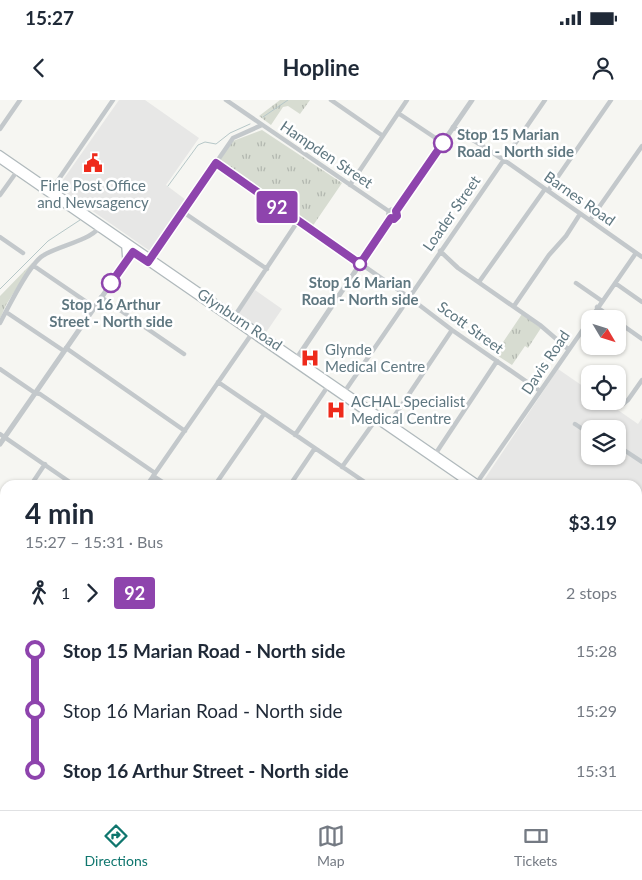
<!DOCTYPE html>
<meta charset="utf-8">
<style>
:root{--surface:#fff;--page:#f2f2f3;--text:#1f2937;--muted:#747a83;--line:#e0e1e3;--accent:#0f766e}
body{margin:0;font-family:Lato,sans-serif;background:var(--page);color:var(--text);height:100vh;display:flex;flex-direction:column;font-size:19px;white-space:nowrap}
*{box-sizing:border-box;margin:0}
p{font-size:16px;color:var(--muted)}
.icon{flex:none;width:28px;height:28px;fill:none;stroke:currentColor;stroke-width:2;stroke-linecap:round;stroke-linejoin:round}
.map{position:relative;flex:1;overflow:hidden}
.panel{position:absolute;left:0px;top:380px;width:642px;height:330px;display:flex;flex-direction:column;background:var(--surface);border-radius:15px 15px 0 0;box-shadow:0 1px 4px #0004}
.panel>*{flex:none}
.badge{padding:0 10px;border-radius:4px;font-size:18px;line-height:32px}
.needle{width:32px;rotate:128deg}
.buttons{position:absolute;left:581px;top:210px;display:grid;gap:10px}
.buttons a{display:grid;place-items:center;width:45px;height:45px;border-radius:10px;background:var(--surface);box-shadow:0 1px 4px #0004;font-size:25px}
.map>.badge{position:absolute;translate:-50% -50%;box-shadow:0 0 0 2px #fff}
.legs{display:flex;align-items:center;gap:8px;height:55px;padding:0 25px;font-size:16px}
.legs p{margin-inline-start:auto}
.summary{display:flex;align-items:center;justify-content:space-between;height:85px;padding:0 25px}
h1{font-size:28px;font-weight:700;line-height:38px}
ul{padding:0 25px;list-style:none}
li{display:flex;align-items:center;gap:18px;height:60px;font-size:19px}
li i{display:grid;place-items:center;width:8px;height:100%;margin:0 6px;background:currentColor}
li i::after{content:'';width:12px;height:12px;margin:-6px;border:4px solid;border-radius:50%;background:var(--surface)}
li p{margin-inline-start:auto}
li:first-child i{background:linear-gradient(#0000 50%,currentColor 0)}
li:last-child i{background:linear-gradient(currentColor 50%,#0000 0)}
.status{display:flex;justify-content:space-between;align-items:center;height:35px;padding:0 25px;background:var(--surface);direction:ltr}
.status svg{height:14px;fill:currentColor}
header{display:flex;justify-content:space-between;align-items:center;height:65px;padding:0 25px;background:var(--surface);font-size:22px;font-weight:700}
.tab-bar{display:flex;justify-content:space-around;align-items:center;height:70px;border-top:1px solid var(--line);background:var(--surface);font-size:14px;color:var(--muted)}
.tab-bar a{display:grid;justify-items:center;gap:2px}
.tab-bar .active{color:var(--accent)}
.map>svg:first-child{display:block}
.built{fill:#e7e7e6;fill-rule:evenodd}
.park{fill:url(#park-tufts)}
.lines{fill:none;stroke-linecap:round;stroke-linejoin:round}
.stream{stroke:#b6c7c8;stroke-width:1}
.secondary-casing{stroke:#b0b9bc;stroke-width:8}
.minor{stroke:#c3c8cb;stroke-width:4.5}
.tertiary{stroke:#c3c8cb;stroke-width:5}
.secondary{stroke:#fff;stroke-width:5.5}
.line-1-casing{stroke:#fff;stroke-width:11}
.line-1{stroke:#8e44ad;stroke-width:8}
.stop-1-dot{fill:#fff;stroke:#8e44ad;stroke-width:2.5}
.labels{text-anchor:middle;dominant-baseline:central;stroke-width:5;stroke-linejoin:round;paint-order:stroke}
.stop-label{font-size:15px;font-weight:bold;fill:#5f7780;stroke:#fff}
.street-label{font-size:15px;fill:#5f7780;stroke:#fff}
.poi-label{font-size:15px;fill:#5f7780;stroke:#fff;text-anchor:start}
</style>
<div class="status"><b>15:27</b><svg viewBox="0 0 49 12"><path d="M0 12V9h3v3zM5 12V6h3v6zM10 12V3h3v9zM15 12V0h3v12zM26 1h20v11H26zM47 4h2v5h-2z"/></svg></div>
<header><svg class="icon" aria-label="back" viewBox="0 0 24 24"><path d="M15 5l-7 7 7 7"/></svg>Hopline<svg class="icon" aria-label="person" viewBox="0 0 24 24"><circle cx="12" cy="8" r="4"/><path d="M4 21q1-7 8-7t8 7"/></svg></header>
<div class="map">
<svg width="642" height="710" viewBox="0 0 642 710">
<defs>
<pattern id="park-tufts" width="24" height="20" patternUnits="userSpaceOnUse" patternTransform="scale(1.25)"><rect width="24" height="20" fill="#d7dcd1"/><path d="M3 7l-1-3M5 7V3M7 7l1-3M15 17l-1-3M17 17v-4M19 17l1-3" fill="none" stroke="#b2b7af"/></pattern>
</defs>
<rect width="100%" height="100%" fill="#f6f6f2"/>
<path class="built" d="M119 0H145L199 38 166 85 186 100 150 151 58 87Z
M255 190 282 209 265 234 237 215Z
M558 269 590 291V301H605L638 324 642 318V494L638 490V385H485L482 383ZM590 329H618V356H590Z"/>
<path class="park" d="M280 0H310L300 14 288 6 283 7 271 25 259 16Z
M262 30 342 83 312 127 218 63 233 41Z
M33 162 6 205 0 219V196Z
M522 214 541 228 528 248 525 246 512 265 495 254Z"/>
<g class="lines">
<path class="stream" d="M263 17 288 0
M168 86 198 45 205 42 216 44 230 33 250 24
M0 189 48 141 80 120"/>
<g class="secondary-casing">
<path id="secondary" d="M0 54 480 385
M0 60 471 385
M125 147 126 161
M638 494 642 497
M638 500 642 503"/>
</g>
<path class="minor" d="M226 0 390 112
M331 0 383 36
M398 13 443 43
M453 27 504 60 642 157
M0 29 20 0
M216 63 410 198 452 230 540 291
M350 85 407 0
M548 91 611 0
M50 92 113 0
M0 95 18 70
M183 112 267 169
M590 120 642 46
M0 137 23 153
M440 151 458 168 540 225 568 249
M150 159 233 38 262 25
M34 166 94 207
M479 182 545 89
M576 183 602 201
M615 183 642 202
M101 197 184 254
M514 206 549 155 566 136 580 114
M597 207 613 219
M6 212 64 251
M234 217 298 121
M618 222 642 239
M0 223C8 208 30 162 44 155 59 146 88 141 99 128
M66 248 185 331
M0 269 35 293 40 294 155 373
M218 282 369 385
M345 291 545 0
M623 304 628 300 642 280
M389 324 452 230
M575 324 590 334
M0 334 74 385
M295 335 328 286
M618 346 642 362
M434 356 497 261
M342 367 377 318
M153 376 167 385
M476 384 636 153
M31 385 45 364
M147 385 253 232
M215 385 264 314
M290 385 315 348
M0 430 5 423
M638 449 642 443
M0 466 5 469
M0 526 5 529
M0 586 5 590
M638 613 642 616
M0 637 5 640
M0 705 7 710
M166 705 173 710
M506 705 513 710
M22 710 25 705
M93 710 97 705
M302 710 306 705
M368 710 371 705
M425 710 429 705
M483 710 486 705
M578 710 592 707
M637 710 642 701"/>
<path class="tertiary" d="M388.5 114a4.5 4.5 0 1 1 9 0a4.5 4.5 0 1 1-9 0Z
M396 111 472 0
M295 261 391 118
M0 344 135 149
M592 705V710
M237 710 240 705"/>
<use href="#secondary" class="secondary"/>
</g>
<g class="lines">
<g class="line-1-casing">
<path id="line-1" d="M111 183 133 152 148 162 216 63 360 164 391 118 394 119 397 116 396 111 443 43"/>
</g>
<use href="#line-1" class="line-1"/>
</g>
<defs>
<g id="civic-bare" transform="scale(1.5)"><path d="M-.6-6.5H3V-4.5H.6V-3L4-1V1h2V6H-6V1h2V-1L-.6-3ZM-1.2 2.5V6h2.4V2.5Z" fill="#ee2a1b" stroke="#fff" stroke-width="2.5" paint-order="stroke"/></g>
<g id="hospital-bare" transform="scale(1.5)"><path d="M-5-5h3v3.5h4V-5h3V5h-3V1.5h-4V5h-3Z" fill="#ee2a1b" stroke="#fff" stroke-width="2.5" paint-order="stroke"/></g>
</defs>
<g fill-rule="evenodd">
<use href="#civic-bare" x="93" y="63"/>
<use href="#hospital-bare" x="310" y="258"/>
<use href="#hospital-bare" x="336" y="310"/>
</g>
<g class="stop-1-dot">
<circle cx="443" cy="43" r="9"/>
<circle cx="360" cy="164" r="6"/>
<circle cx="111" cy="183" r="9"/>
</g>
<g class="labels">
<g class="stop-label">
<text x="457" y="34" text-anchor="start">Stop 15 Marian<tspan x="457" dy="17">Road - North side</tspan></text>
<text x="360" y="182">Stop 16 Marian<tspan x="360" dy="17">Road - North side</tspan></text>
<text x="111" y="204">Stop 16 Arthur<tspan x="111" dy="17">Street - North side</tspan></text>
</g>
<g class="street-label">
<text transform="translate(327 54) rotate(34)">Hampden Street</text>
<text transform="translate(580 98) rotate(35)">Barnes Road</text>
<text transform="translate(451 113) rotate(-55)">Loader Street</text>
<text transform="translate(240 219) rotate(34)">Glynburn Road</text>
<text transform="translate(471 227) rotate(36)">Scott Street</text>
<text transform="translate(545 262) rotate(-56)">Davis Road</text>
</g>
<g class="poi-label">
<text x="93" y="85" text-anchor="middle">Firle Post Office<tspan x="93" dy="17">and Newsagency</tspan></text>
<text x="325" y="249">Glynde<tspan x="325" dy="17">Medical Centre</tspan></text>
<text x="351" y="301">ACHAL Specialist<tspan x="351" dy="17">Medical Centre</tspan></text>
</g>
</g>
</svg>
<div class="buttons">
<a><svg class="needle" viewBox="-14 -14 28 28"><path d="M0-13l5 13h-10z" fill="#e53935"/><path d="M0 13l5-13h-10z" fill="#747a83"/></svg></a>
<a><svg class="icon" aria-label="locate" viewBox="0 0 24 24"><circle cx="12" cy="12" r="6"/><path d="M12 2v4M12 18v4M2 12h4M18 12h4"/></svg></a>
<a><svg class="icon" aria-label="layers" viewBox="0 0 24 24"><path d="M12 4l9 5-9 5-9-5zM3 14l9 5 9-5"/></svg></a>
</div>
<b class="badge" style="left:277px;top:107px;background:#8e44ad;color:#fff">92</b>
<section class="panel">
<div class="summary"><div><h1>4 min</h1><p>15:27 – 15:31 · Bus</p></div><b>$3.19</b></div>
<div class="legs"><svg class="icon" aria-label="walk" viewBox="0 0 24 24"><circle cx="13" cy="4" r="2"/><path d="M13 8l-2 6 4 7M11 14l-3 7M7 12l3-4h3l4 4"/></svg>1<svg class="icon" aria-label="forward" viewBox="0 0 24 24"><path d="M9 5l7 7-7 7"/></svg><b class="badge" style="background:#8e44ad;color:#fff">92</b><p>2 stops</p></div>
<ul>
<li><i style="color:#8e44ad"></i><b>Stop 15 Marian Road - North side</b><p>15:28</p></li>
<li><i style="color:#8e44ad"></i><span>Stop 16 Marian Road - North side</span><p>15:29</p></li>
<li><i style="color:#8e44ad"></i><b>Stop 16 Arthur Street - North side</b><p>15:31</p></li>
</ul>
</section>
</div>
<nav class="tab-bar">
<a class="active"><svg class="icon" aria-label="directions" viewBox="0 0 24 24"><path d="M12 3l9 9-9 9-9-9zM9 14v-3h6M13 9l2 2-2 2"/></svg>Directions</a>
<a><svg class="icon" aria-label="map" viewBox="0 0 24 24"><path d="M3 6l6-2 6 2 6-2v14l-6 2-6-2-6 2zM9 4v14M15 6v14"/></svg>Map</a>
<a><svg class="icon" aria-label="tickets" viewBox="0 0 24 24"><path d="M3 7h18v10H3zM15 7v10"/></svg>Tickets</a>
</nav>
